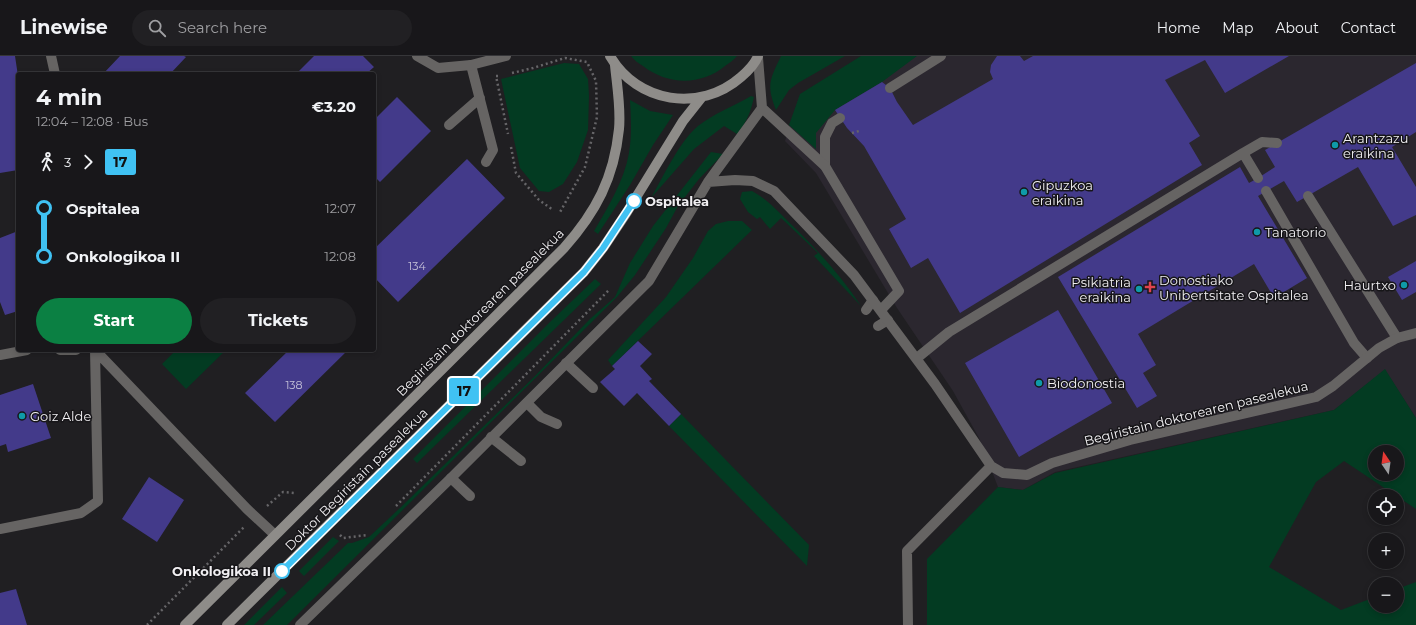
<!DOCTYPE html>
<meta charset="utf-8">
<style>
:root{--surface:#18171a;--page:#212023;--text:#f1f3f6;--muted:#9f9fa2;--line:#363639;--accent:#0b8043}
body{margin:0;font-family:Montserrat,sans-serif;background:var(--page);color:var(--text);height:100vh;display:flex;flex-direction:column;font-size:15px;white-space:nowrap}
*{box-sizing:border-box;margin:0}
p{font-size:13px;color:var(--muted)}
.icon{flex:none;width:22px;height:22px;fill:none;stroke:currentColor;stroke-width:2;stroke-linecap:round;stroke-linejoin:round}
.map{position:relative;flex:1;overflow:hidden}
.details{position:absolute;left:16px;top:16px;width:360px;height:280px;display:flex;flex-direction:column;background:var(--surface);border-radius:4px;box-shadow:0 2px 6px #0003,0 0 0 1px var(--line)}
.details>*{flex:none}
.badge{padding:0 8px;border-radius:3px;font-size:14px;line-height:26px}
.needle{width:26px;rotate:347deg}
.buttons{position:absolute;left:1368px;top:389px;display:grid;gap:8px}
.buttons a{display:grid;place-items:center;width:36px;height:36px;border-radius:50%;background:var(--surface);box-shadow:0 2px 6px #0003,0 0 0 1px var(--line);font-size:20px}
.map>.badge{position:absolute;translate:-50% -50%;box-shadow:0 0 0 2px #fff}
.legs{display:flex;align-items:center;gap:6px;height:44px;padding:0 20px;font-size:13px}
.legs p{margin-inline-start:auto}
.summary{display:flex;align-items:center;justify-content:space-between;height:68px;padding:0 20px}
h1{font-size:22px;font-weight:700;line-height:30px}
.action{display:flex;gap:8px;margin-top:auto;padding:8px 20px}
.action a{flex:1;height:46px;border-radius:24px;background:var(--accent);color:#fff;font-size:16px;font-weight:700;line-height:46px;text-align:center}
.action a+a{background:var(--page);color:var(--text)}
ul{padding:0 20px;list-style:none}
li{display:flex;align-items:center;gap:14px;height:48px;font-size:15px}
li i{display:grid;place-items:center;width:6px;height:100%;margin:0 5px;background:currentColor}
li i::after{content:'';width:10px;height:10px;margin:-5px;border:3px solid;border-radius:50%;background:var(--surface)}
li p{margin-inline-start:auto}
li:first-child i{background:linear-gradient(#0000 50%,currentColor 0)}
li:last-child i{background:linear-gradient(currentColor 50%,#0000 0)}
header{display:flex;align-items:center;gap:24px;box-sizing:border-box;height:56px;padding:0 20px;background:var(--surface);border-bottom:1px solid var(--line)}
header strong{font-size:19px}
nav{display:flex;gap:22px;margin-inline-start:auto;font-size:14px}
.search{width:280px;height:36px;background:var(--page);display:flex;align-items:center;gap:10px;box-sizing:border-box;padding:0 14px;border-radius:22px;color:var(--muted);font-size:15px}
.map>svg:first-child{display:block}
.built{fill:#2b272f}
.green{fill:#033b22;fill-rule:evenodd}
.building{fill:#433a8a}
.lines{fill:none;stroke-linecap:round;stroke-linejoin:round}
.path{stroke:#666568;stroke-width:2.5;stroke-dasharray:2 3;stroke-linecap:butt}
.service{stroke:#666463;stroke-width:10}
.minor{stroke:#666463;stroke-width:10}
.secondary{stroke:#8e8c89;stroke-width:10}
.line-1-casing{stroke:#fff;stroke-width:9}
.line-1{stroke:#40c2f3;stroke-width:6}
.culture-dot{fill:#0f9aa8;stroke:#171619;stroke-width:1.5}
.stop-1-dot{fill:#fff;stroke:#40c2f3;stroke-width:2}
.health-dot{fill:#e0444e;stroke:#171619;stroke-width:1.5}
.labels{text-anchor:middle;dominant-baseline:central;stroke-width:3;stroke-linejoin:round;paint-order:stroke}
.number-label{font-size:11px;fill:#c6c2d9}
.poi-label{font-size:13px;fill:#f2f0f3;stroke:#171619;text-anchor:start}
.stop-label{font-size:13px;font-weight:bold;fill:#f2f0f3;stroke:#171619;text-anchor:start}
.street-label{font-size:13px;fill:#f2f0f3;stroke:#171619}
</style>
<header>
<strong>Linewise</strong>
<div class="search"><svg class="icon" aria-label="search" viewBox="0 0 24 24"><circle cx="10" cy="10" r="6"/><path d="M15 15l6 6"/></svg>Search here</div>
<nav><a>Home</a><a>Map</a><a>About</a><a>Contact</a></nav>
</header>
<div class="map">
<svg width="1416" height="569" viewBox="0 0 1416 569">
<rect width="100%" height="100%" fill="#201f22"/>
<path class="built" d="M868 0H1416V362L1385 314 1334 354 1055 416 1023 434 998 431 979 382 953 335 897 252 816 117 785 85 799 41Z"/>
<path class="green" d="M631 0H737C734 4 729 7 725 10 701 30 667 29 643 10 638 7 634 4 631 0Z
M781 0H845L798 27 789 34 776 54C766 29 770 23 781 0Z
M861 0H917L882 26 835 54 816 77V93L789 69 800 38Z
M564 7 579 8 588 23 589 40 588 74 577 106 563 128 549 136 539 135 520 112 501 23Z
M751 40 754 41C750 58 747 65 737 78L724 70 694 93 651 142C663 121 679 86 698 70 713 58 734 50 751 40Z
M630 44 650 55 673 59 653 89 630 129 598 178 594 175C608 151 624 125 629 97 632 79 631 62 630 44Z
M711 96 723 98 699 123 678 150 666 172 635 219 617 241 287 569H263L348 487H352L369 481 400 452 535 320 590 263 615 241 630 207 653 170Z
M752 135C769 144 781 159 795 172 819 196 842 221 861 250L814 200 818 197 781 162 770 173 760 161 757 163 748 156 740 143 742 136Z
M728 165H742L752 174 612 310 608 304 666 241 693 202 708 175 716 168Z
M595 223 601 228 417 407 413 403 550 266Z
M176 294H226L186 333 162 308Z
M1385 313 1416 362V453L1344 405 1316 426 1269 511 1341 554 1375 541V550H1397V533L1416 526V569H927V503L998 431 1023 434 1055 417 1334 354ZM1375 396H1397V418H1375Z
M681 358 809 489 807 510 669 370Z
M333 481 339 485 304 520 299 515Z
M282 531 287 537 254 569H244Z"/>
<path class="building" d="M0 0H15L18 20V114L0 117Z
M120 0H184L186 1 170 18H103Z
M314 0H363L374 11 366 18H296Z
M997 0H1020L1024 5 1033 0H1289L1225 37 1205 4 1165 24 1200 80 1189 87 1202 109 960 257 928 202 911 212 889 173 906 163 864 90 847 72 835 54 882 26 890 32 897 46 913 69 993 23 990 16 991 9Z
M1416 7V76L1392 91 1416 131V159L1393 170 1358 111 1297 146 1284 125 1258 140 1307 222 1274 242 1254 208 1138 278 1156 309 1143 317 1157 340 1137 352 1058 221 1240 111 1249 127 1258 122 1275 111 1265 94Z
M397 41 431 75 380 126 374 120V64Z
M467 103 505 142 398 246 374 221V193Z
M18 175V255L5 259 0 246V182Z
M1416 205V236L1402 244 1388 221Z
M1058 254 1112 347 1019 401 965 307Z
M638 285 652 298 640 310 652 323 649 325 681 358 669 370 637 337 624 350 600 326 615 313 612 310Z
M289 294H348L275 366 245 337Z
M33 328 51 382 8 396 6 388 0 390V339Z
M149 421 184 444 157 486 122 463Z
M16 533 27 569H0V537Z"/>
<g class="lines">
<path class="path" d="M512 17 533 12 565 2 587 6 596 25 597 61 585 111 559 158
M498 20H496L508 78
M852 77 859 75
M511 91 516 117 539 144 553 154
M267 450 283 436 294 437
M396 450 609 234
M340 479 343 482 367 479
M147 569 244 471"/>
<path class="service" d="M471 9 493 94 486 106
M890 32 941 0
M449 69 480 42
M1243 97 1258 122
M825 110V81L832 67 840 62
M1266 135 1354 287 1367 302
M1308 140 1397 282
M866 254 873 244
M878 270 888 264
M917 302 949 276 1243 97 1262 86 1277 87
M566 307 593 332
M527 347 541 361 557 368
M491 381 521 405
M451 422 470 440"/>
<path class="minor" d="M51 0 55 18
M417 0 438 12 471 9 506 0
M762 52 825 110 899 235 881 254
M708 126 735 124 753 125 774 135 854 219 935 328 991 410 1003 417 1027 419 1052 407 1130 384 1316 341 1333 330 1379 292 1397 282 1416 277
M60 294H76
M95 294 247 453 275 479
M0 299 27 294
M0 473 81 457 98 445 95 294
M300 569 451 422 649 225 708 126 762 52 758 2
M908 569 907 495 991 410"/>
<path class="secondary" d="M610 0C637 47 700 57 741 21 748 15 755 8 758 0
M185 569 564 192C596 156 614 122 619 73 621 52 617 30 615 9
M227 569 584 216 603 192 627 156 683 65 702 41"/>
</g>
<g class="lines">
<g class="line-1-casing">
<path id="line-1" d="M282 515 584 216 603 192 634 145"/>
</g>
<use href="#line-1" class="line-1"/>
</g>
<g class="culture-dot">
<circle cx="1335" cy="89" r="4"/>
<circle cx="1024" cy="136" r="4"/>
<circle cx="1257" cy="176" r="4"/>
<circle cx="1404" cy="229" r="4"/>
<circle cx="1139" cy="233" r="4"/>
<circle cx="1039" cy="327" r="4"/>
<circle cx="22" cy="360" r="4"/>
</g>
<g class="stop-1-dot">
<circle cx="634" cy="145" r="7"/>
<circle cx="282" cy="515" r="7"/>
</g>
<path class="health-dot" d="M1148 225h4v4h4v4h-4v4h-4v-4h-4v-4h4z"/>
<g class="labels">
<g class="number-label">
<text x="417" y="210">134</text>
<text x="294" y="329">138</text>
</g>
<g class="poi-label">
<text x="1343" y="82">Arantzazu<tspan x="1343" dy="15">eraikina</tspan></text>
<text x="1032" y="129">Gipuzkoa<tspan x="1032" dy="15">eraikina</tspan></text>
<text x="1265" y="176">Tanatorio</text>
<text x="1159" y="224">Donostiako<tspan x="1159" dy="15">Unibertsitate Ospitalea</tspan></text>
<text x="1131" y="226" text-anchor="end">Psikiatria<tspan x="1131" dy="15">eraikina</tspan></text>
<text x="1396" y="229" text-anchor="end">Haurtxo</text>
<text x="1047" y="327">Biodonostia</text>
<text x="30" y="360">Goiz Alde</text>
</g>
<g class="stop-label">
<text x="645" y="145">Ospitalea</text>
<text x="271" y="515" text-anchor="end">Onkologikoa II</text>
</g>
<g class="street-label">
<text transform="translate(480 256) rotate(-45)">Begiristain doktorearen pasealekua</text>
<text transform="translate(1196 357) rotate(-14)">Begiristain doktorearen pasealekua</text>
<text transform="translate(356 423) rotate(-45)">Doktor Begiristain pasealekua</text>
</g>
</g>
</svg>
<div class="buttons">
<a><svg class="needle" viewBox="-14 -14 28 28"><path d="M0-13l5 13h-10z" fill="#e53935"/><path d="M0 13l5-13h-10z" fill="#9f9fa2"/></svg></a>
<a><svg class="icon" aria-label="locate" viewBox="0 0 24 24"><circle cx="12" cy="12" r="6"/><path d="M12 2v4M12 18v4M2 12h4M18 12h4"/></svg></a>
<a>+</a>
<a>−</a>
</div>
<b class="badge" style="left:464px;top:335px;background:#40c2f3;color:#111">17</b>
<section class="details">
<div class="summary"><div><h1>4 min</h1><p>12:04 – 12:08 · Bus</p></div><b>€3.20</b></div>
<div class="legs"><svg class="icon" aria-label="walk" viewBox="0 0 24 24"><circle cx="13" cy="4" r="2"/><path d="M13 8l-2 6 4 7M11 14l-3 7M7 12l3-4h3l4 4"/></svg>3<svg class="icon" aria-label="forward" viewBox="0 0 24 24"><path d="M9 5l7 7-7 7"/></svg><b class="badge" style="background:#40c2f3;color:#111">17</b></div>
<ul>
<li><i style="color:#40c2f3"></i><b>Ospitalea</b><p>12:07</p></li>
<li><i style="color:#40c2f3"></i><b>Onkologikoa II</b><p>12:08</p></li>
</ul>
<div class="action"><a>Start</a><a>Tickets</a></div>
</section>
</div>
